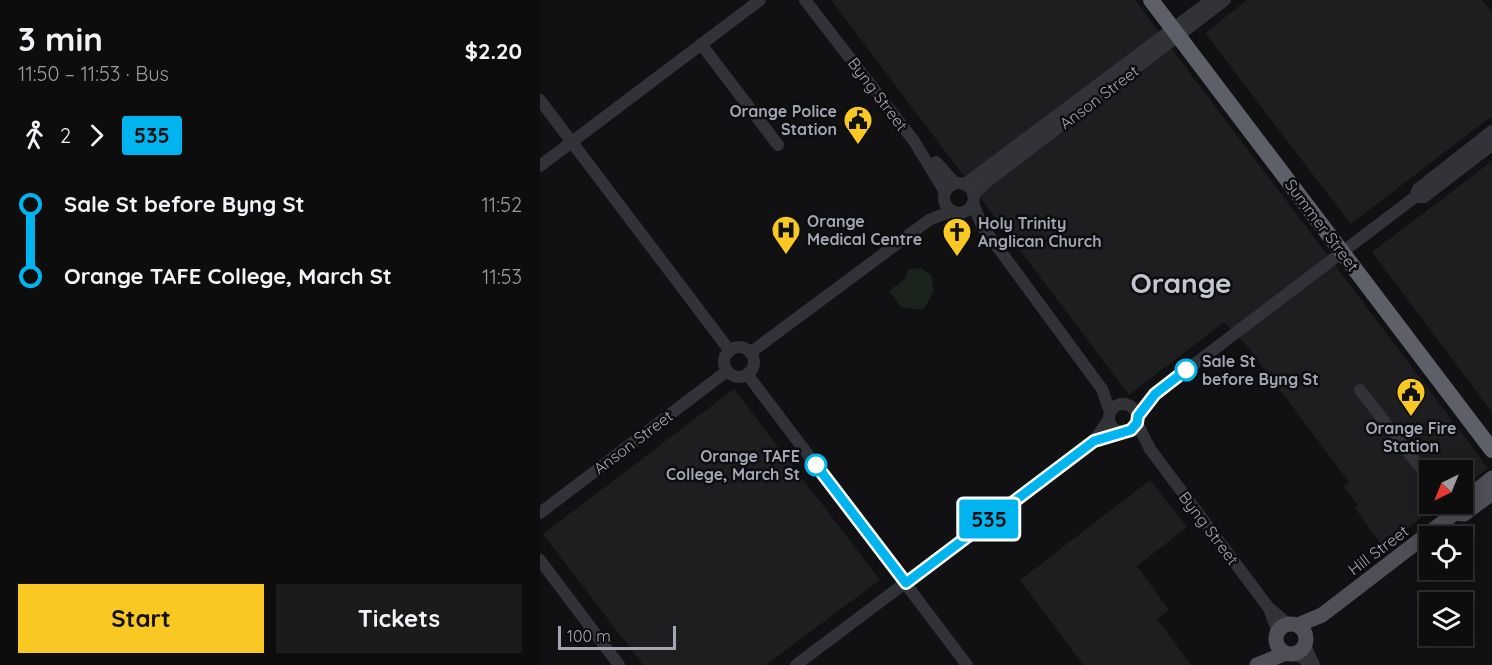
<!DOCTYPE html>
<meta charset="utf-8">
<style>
:root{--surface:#0d0d0e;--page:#1b1b1c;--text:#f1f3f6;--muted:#9a9c9e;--line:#2d2d2e;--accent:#fac822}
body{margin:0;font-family:Quicksand,sans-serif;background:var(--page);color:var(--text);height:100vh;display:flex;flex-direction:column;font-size:22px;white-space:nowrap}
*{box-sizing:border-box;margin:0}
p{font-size:20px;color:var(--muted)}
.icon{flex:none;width:33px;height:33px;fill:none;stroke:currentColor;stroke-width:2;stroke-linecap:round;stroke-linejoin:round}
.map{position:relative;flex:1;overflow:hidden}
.sheet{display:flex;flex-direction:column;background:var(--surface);width:540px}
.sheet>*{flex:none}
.badge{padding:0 12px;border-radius:4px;font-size:21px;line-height:39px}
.needle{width:39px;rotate:223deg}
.fabs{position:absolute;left:879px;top:460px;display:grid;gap:12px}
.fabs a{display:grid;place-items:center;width:54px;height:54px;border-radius:0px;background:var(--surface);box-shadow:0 3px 15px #0003,0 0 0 2px var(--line);font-size:30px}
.scale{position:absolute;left:18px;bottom:15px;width:118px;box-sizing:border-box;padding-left:6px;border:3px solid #a2a6b4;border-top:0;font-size:16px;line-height:21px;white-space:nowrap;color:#a2a6b4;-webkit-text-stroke:4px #0d0c0e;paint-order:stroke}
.map>.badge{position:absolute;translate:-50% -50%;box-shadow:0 0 0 3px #fff}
.legs{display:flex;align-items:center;gap:9px;height:66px;padding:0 18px;font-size:20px}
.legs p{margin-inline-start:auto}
.headline{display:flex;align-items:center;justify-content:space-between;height:102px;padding:0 18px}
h1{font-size:33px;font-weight:800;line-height:45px}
.button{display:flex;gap:12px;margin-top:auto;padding:12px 18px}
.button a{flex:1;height:69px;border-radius:0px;background:var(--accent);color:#111;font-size:24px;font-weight:800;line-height:69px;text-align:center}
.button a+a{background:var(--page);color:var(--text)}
ul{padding:0 18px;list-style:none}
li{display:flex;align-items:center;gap:21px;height:72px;font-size:22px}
li i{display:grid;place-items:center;width:9px;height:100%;margin:0 8px;background:currentColor}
li i::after{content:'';width:15px;height:15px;margin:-8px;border:4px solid;border-radius:50%;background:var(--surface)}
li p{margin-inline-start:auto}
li:first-child i{background:linear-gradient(#0000 50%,currentColor 0)}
li:last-child i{background:linear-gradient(currentColor 50%,#0000 0)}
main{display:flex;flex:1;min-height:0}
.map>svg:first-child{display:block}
.built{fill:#1e1d20}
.garden{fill:#1b231d}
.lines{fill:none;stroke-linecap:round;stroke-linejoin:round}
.minor{stroke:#323338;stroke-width:12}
.major{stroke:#4e4f57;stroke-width:15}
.highway{stroke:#5e6069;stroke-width:16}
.line-1-casing{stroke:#fff;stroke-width:14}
.line-1{stroke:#00b5ef;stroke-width:9}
.stop-1-dot{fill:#fff;stroke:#00b5ef;stroke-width:3}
.labels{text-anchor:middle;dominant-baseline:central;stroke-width:5;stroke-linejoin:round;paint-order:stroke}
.street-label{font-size:16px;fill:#a2a6b4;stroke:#0d0c0e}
.poi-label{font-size:16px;font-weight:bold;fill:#a2a6b4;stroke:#0d0c0e;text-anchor:start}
.stop-label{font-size:16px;font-weight:bold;fill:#a2a6b4;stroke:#0d0c0e;text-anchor:start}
.town-label{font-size:28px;font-weight:bold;fill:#c3c5d0;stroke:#0d0c0e}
</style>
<main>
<section class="sheet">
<div class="headline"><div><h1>3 min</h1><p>11:50 – 11:53 · Bus</p></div><b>$2.20</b></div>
<div class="legs"><svg class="icon" aria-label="walk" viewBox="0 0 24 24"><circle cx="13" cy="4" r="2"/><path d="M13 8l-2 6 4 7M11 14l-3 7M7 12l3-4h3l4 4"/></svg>2<svg class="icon" aria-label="forward" viewBox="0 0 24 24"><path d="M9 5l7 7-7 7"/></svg><b class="badge" style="background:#00b5ef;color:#111">535</b></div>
<ul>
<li><i style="color:#00b5ef"></i><b>Sale St before Byng St</b><p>11:52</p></li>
<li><i style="color:#00b5ef"></i><b>Orange TAFE College, March St</b><p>11:53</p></li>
</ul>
<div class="button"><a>Start</a><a>Tickets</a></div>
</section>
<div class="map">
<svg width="952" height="665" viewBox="0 0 952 665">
<rect width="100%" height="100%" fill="#111113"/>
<path class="built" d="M291 0H595L948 468 923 487 922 471H890V504H900L843 547 815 508 818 505 804 487 809 482 708 347 684 322 589 395Z
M707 0H942L952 12V116L812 223 809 222 665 33Z
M952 161V412L832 252Z
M194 389 340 580 226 665H103L3 534Z
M610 480 647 527 597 566 629 610 617 619 651 665H543L480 580Z"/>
<path class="garden" d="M381 268 391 275 394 291 383 310 361 307 349 291 366 278 367 270Z"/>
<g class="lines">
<path class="minor" d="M265 0 374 141 405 192
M161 44 238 145
M0 100 190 351
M396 162 415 183
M0 166 220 0
M404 198a15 15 0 1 1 30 0a15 15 0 1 1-30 0Z
M425 184 671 0
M433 195 448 181 685 0
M875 197H884L952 145
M433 203 442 226 562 389 570 412
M184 362a15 15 0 1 1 30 0a15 15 0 1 1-30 0Z
M210 353 389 220 412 211
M207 374 427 665
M820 390 890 480
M569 418a14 14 0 1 1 28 0a14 14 0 1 1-28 0Z
M598 416 615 394 875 197 878 189 952 131
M597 423 610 449 728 607 748 624
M0 513 187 371
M0 560 79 665
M730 611 738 633
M765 645 774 665
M755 653 772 665
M256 665 554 441 569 419"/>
<path class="major" d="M922 502 952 478
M915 513 924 514 952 493
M736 639a15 15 0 1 1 30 0a15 15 0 1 1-30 0Z
M758 625 782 615 915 513 920 504
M717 665 746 653"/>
<path class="highway" d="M611 0 952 450"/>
</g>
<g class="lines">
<g class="line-1-casing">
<path id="line-1" d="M276 465 366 583 554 441 591 430 597 423 598 416 615 394 646 370"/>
</g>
<use href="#line-1" class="line-1"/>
</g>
<defs>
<g id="civic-pin" transform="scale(1.5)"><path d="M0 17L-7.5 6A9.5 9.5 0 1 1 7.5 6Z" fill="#fac822" stroke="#0d0c0e"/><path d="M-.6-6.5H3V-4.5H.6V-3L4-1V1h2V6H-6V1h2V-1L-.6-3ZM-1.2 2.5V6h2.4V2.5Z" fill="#111"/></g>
<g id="hospital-pin" transform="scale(1.5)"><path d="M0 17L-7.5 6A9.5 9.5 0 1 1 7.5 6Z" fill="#fac822" stroke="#0d0c0e"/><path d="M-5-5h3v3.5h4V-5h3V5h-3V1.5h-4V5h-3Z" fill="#111"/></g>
<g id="church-pin" transform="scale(1.5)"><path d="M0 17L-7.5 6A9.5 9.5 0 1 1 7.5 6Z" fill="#fac822" stroke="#0d0c0e"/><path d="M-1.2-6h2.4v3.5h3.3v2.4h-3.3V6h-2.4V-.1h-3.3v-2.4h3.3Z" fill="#111"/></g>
</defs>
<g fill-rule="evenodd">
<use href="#civic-pin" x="318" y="120"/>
<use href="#hospital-pin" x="246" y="230"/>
<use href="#church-pin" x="417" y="232"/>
<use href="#civic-pin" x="871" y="392"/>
</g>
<g class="stop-1-dot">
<circle cx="646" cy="370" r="10"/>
<circle cx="276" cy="465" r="10"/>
</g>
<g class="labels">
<g class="street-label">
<text transform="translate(338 94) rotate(53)">Byng Street</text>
<text transform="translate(559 97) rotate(-37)">Anson Street</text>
<text transform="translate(782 225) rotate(53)">Summer Street</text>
<text transform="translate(93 442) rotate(-37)">Anson Street</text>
<text transform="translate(669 528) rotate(53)">Byng Street</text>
<text transform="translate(838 550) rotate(-37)">Hill Street</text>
</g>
<g class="poi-label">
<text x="297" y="111" text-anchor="end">Orange Police<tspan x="297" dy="18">Station</tspan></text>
<text x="267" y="221">Orange<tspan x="267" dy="18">Medical Centre</tspan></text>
<text x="438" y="223">Holy Trinity<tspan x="438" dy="18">Anglican Church</tspan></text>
<text x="871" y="428" text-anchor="middle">Orange Fire<tspan x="871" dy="18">Station</tspan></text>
</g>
<g class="stop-label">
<text x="662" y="361">Sale St<tspan x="662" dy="18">before Byng St</tspan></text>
<text x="260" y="456" text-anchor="end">Orange TAFE<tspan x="260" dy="18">College, March St</tspan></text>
</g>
<g class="town-label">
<text x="641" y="282">Orange</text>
</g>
</g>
</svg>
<div class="fabs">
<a><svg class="needle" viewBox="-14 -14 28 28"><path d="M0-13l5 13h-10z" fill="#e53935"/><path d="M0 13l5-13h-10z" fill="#9a9c9e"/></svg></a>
<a><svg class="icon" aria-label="locate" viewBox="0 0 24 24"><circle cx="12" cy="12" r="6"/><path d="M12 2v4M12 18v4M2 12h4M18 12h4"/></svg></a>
<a><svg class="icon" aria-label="layers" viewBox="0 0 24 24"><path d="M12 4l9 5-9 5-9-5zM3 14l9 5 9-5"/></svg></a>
</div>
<div class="scale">100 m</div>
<b class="badge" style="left:449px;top:519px;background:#00b5ef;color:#111">535</b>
</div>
</main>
